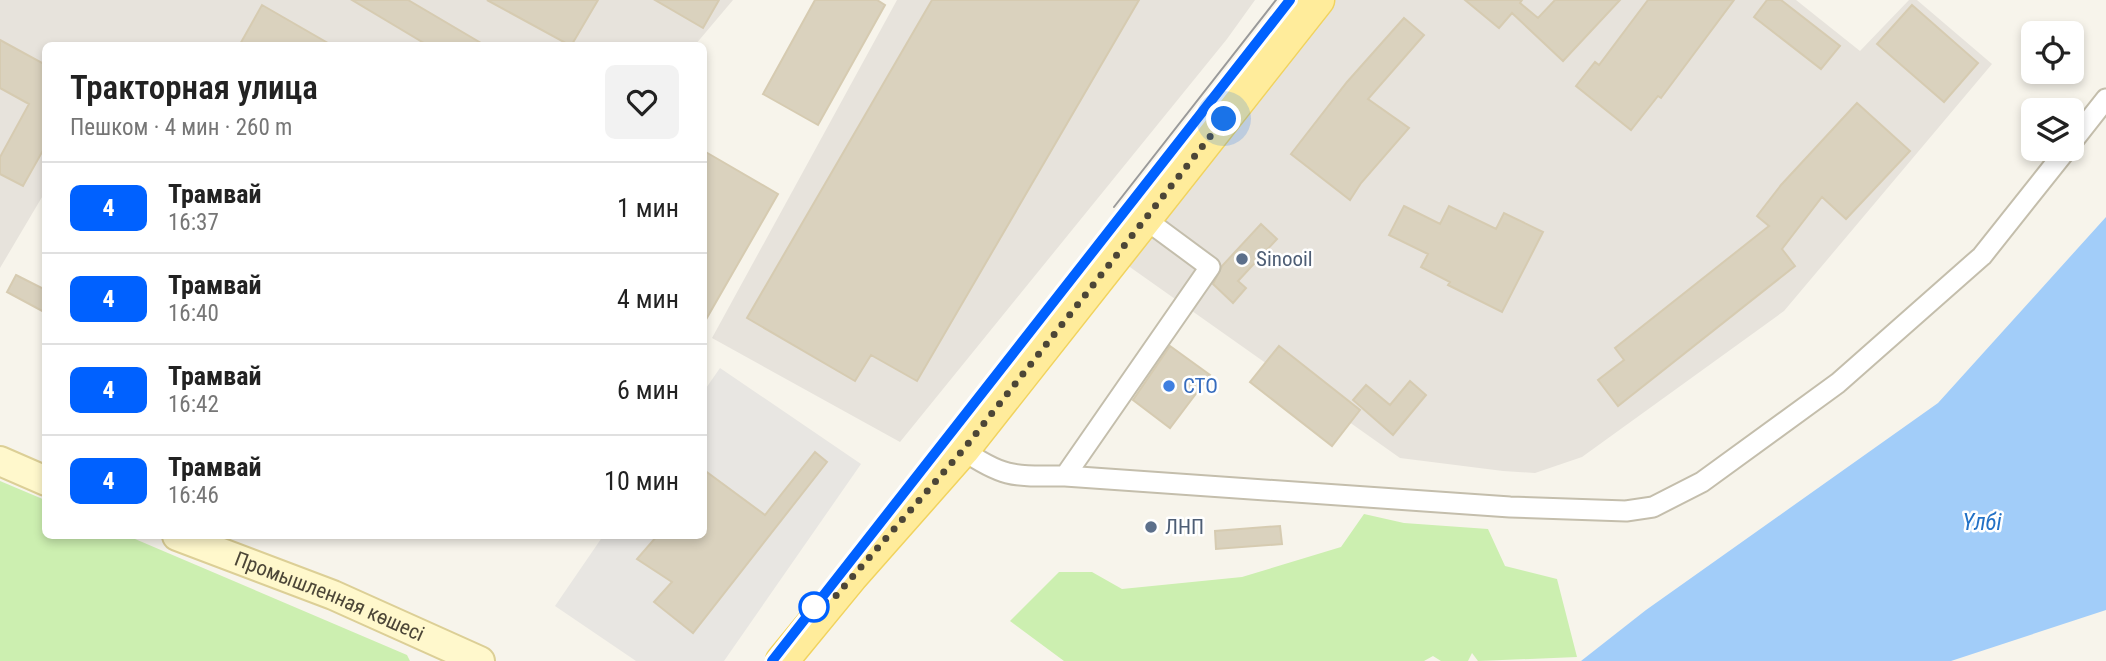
<!DOCTYPE html>
<html lang="ru">
<meta charset="utf-8">
<style>
:root{--surface:#fff;--page:#f2f2f2;--text:#222;--muted:#767676;--line:#e0e0e0}
body{margin:0;font-family:"Roboto Condensed",sans-serif;background:var(--page);color:var(--text);height:100vh;display:flex;flex-direction:column;font-size:26px;white-space:nowrap}
*{box-sizing:border-box;margin:0}
p{font-size:23px;color:var(--muted)}
.icon{flex:none;width:38px;height:38px;fill:none;stroke:currentColor;stroke-width:2;stroke-linecap:round;stroke-linejoin:round}
.map{position:relative;flex:1;overflow:hidden}
.side{position:absolute;left:42px;top:42px;width:665px;height:497px;display:flex;flex-direction:column;background:var(--surface);border-radius:10px;box-shadow:0 4px 10px #0003}
.side>*{flex:none}
.badge{padding:0 14px;border-radius:10px;font-size:24px;line-height:46px}
.tools{position:absolute;left:2021px;top:21px;display:grid;gap:14px}
.tools a{display:grid;place-items:center;width:63px;height:63px;border-radius:10px;background:var(--surface);box-shadow:0 4px 10px #0003;font-size:35px}
.you{position:absolute;width:35px;height:35px;margin:-18px;border:5px solid #fff;border-radius:50%;background:#1a73e8;box-shadow:0 0 0 10px #1a73e833}
.map>.badge{position:absolute;translate:-50% -50%;box-shadow:0 0 0 4px #fff}
.round{display:grid;place-items:center;flex:none;width:74px;height:74px;border-radius:10px;background:var(--page)}
.head{display:flex;align-items:center;justify-content:space-between;height:119px;padding:0 28px}
h1{font-size:33px;font-weight:600;line-height:52px}
ul{padding:0;list-style:none}
li{display:flex;align-items:center;gap:21px;height:91px;padding:0 28px;border-top:2px solid var(--line)}
li div{flex:1}
li b{display:block;font-size:26px}
li em{font-style:normal}
li .badge{min-width:77px;font-weight:700;text-align:center}
.map>svg:first-child{display:block}
.industrial{fill:#e7e3dc}
.green{fill:#ccefb0}
.parking{fill:#e8e6e2}
.water{fill:#a2cdf9}
.building{fill:#dad2be;stroke:#d6cbb1;stroke-width:2}
.lines{fill:none;stroke-linecap:round;stroke-linejoin:round}
.street-casing{stroke:#c4beac;stroke-width:23}
.secondary-casing{stroke:#dccf96;stroke-width:32}
.primary-casing{stroke:#f1d35e;stroke-width:35}
.street{stroke:#fff;stroke-width:19}
.secondary{stroke:#fff8cc;stroke-width:28}
.primary{stroke:#ffec9b;stroke-width:32}
.tram{stroke:#9a9a9a;stroke-width:2}
.line-casing{stroke:#fff;stroke-width:16}
.line{stroke:#0061ff;stroke-width:10}
.walk{stroke:#4c4637;stroke-width:7;stroke-dasharray:0 12.6}
.service-dot{fill:#5c6f8a;stroke:#fff;stroke-width:2.5}
.shop-dot{fill:#3f7fe0;stroke:#fff;stroke-width:2.5}
.stop-dot{fill:#fff;stroke:#0061ff;stroke-width:3.5}
.labels{text-anchor:middle;dominant-baseline:central;stroke-width:5;stroke-linejoin:round;paint-order:stroke}
.service-label{font-size:21px;fill:#4e5e75;stroke:#fff;text-anchor:start}
.shop-label{font-size:21px;fill:#366cbe;stroke:#fff;text-anchor:start}
.street-label{font-size:21px;fill:#4c4637;stroke:#fff}
.water-label{font-size:23px;font-style:italic;fill:#2271c6;stroke:#fff}
</style>
<div class="map">
<svg width="2106" height="661" viewBox="0 0 2106 661">
<rect width="100%" height="100%" fill="#f7f4eb"/>
<path class="industrial" d="M0 0H733L695 45 46 46 45 192 0 268Z
M897 0H1255L1227 39 900 442 712 338Z
M1333 0H1796L1860 51 1909 0H1917L1992 64 1784 311 1582 457 1535 473 1503 471 1400 458 1127 265Z"/>
<path class="green" d="M0 481 45 500 46 536H128L407 655 410 661H0Z
M1364 514 1404 523 1488 529 1505 566 1557 579 1577 657 1478 661 1472 653 1468 661H1441L1433 656 1424 661H1064L1010 621 1059 572H1092L1122 589 1242 577 1341 547Z"/>
<path class="parking" d="M720 368 861 464 724 661H636L555 606 603 536H704V391Z"/>
<path class="water" d="M2106 217V610L1951 661H1581L1646 610 1938 403Z"/>
<path class="building" d="M352 0H408L486 46H429Z
M487 0H598L571 46Z
M655 0H719L703 28Z
M815 0H877L885 5 818 125 763 94Z
M932 0H1139L917 381 871 355 855 381 747 318Z
M1465 0H1522L1520 3 1538 18 1555 0H1620L1563 61 1512 13 1499 28Z
M1648 0H1734L1661 98 1658 96 1631 130 1576 86 1595 62 1599 65Z
M1767 0H1781L1840 46 1821 69 1754 17Z
M262 5 333 46H239Z
M1912 5 1978 63 1944 102 1877 44Z
M1404 18 1424 35 1368 99 1409 128 1361 183 1350 200 1291 154 1347 82Z
M0 40 46 65V145L23 186 0 174V157L29 104 0 88Z
M1857 103 1910 151 1846 219 1822 197 1782 249 1795 266 1618 406 1598 380 1624 360 1615 348 1769 226 1757 216 1781 185Z
M704 151 778 194 704 323Z
M1404 206 1440 224 1449 206 1496 229 1504 213 1543 232 1502 312 1448 285 1450 282 1421 267 1428 254 1389 235Z
M1261 224 1277 239 1238 281 1246 288 1233 303 1213 284 1222 266Z
M16 275 46 290V313L7 292Z
M1170 346 1210 375 1170 428 1133 400Z
M1279 346 1360 410 1332 446 1250 382Z
M1410 381 1426 395 1393 435 1353 400 1366 385 1390 405Z
M815 452 827 462 693 633 654 602 672 582 637 559 657 536H704V470L765 515Z
M1280 526 1282 544 1216 549 1215 531Z"/>
<g class="lines">
<g class="street-casing">
<path id="street" d="M2072 142 2106 99
M963 450C1005 479 1016 476 1065 476L1510 507 1626 511 1653 507 1702 482 1838 383 1982 256 2067 149
M1065 476 1210 267 1145 219"/>
</g>
<g class="secondary-casing">
<g id="secondary">
<path d="M0 461 46 481"/>
<path id="s1" d="M177 536 333 595 480 661"/>
</g>
</g>
<g class="primary-casing">
<path id="primary" d="M782 661 851 577 963 450 1318 0"/>
</g>
<use href="#street" class="street"/>
<use href="#secondary" class="secondary"/>
<use href="#primary" class="primary"/>
<path class="tram" d="M1114 207 1276 0
M772 661 1290 0"/>
</g>
<g class="lines">
<g class="line-casing">
<path id="line" d="M772 661 1290 0"/>
</g>
<use href="#line" class="line"/>
<path class="walk" d="M814 607 834 598 963 450 1224 119"/>
</g>
<g class="service-dot">
<circle cx="1242" cy="259" r="7"/>
<circle cx="1151" cy="527" r="7"/>
</g>
<circle class="shop-dot" cx="1169" cy="386" r="7"/>
<circle class="stop-dot" cx="814" cy="607" r="14"/>
<g class="labels">
<g class="service-label">
<text x="1256" y="259">Sinooil</text>
<text x="1165" y="527">ЛНП</text>
</g>
<g class="shop-label">
<text x="1183" y="386">СТО</text>
</g>
<g class="street-label">
<text stroke="none"><textPath href="#s1" startOffset="164">Промышленная көшесі</textPath></text>
</g>
<g class="water-label">
<text x="1982" y="522">Үлбі</text>
</g>
</g>
</svg>
<div class="tools">
<a><svg class="icon" aria-label="locate" viewBox="0 0 24 24"><circle cx="12" cy="12" r="6"/><path d="M12 2v4M12 18v4M2 12h4M18 12h4"/></svg></a>
<a><svg class="icon" aria-label="layers" viewBox="0 0 24 24"><path d="M12 4l9 5-9 5-9-5zM3 14l9 5 9-5"/></svg></a>
</div>
<div class="you" style="left:1224px;top:119px"></div>
<section class="side">
<div class="head"><div><h1>Тракторная улица</h1><p>Пешком · 4 мин · 260 m</p></div><a class="round"><svg class="icon" aria-label="heart" viewBox="0 0 24 24"><path d="M12 20l-8-8c-3-5 5-10 8-4 3-6 11-1 8 4z"/></svg></a></div>
<ul>
<li><span class="badge" style="background:#0061ff;color:#fff">4</span><div><b>Трамвай</b><p>16:37</p></div><em>1 мин</em></li>
<li><span class="badge" style="background:#0061ff;color:#fff">4</span><div><b>Трамвай</b><p>16:40</p></div><em>4 мин</em></li>
<li><span class="badge" style="background:#0061ff;color:#fff">4</span><div><b>Трамвай</b><p>16:42</p></div><em>6 мин</em></li>
<li><span class="badge" style="background:#0061ff;color:#fff">4</span><div><b>Трамвай</b><p>16:46</p></div><em>10 мин</em></li>
</ul>
</section>
</div>
